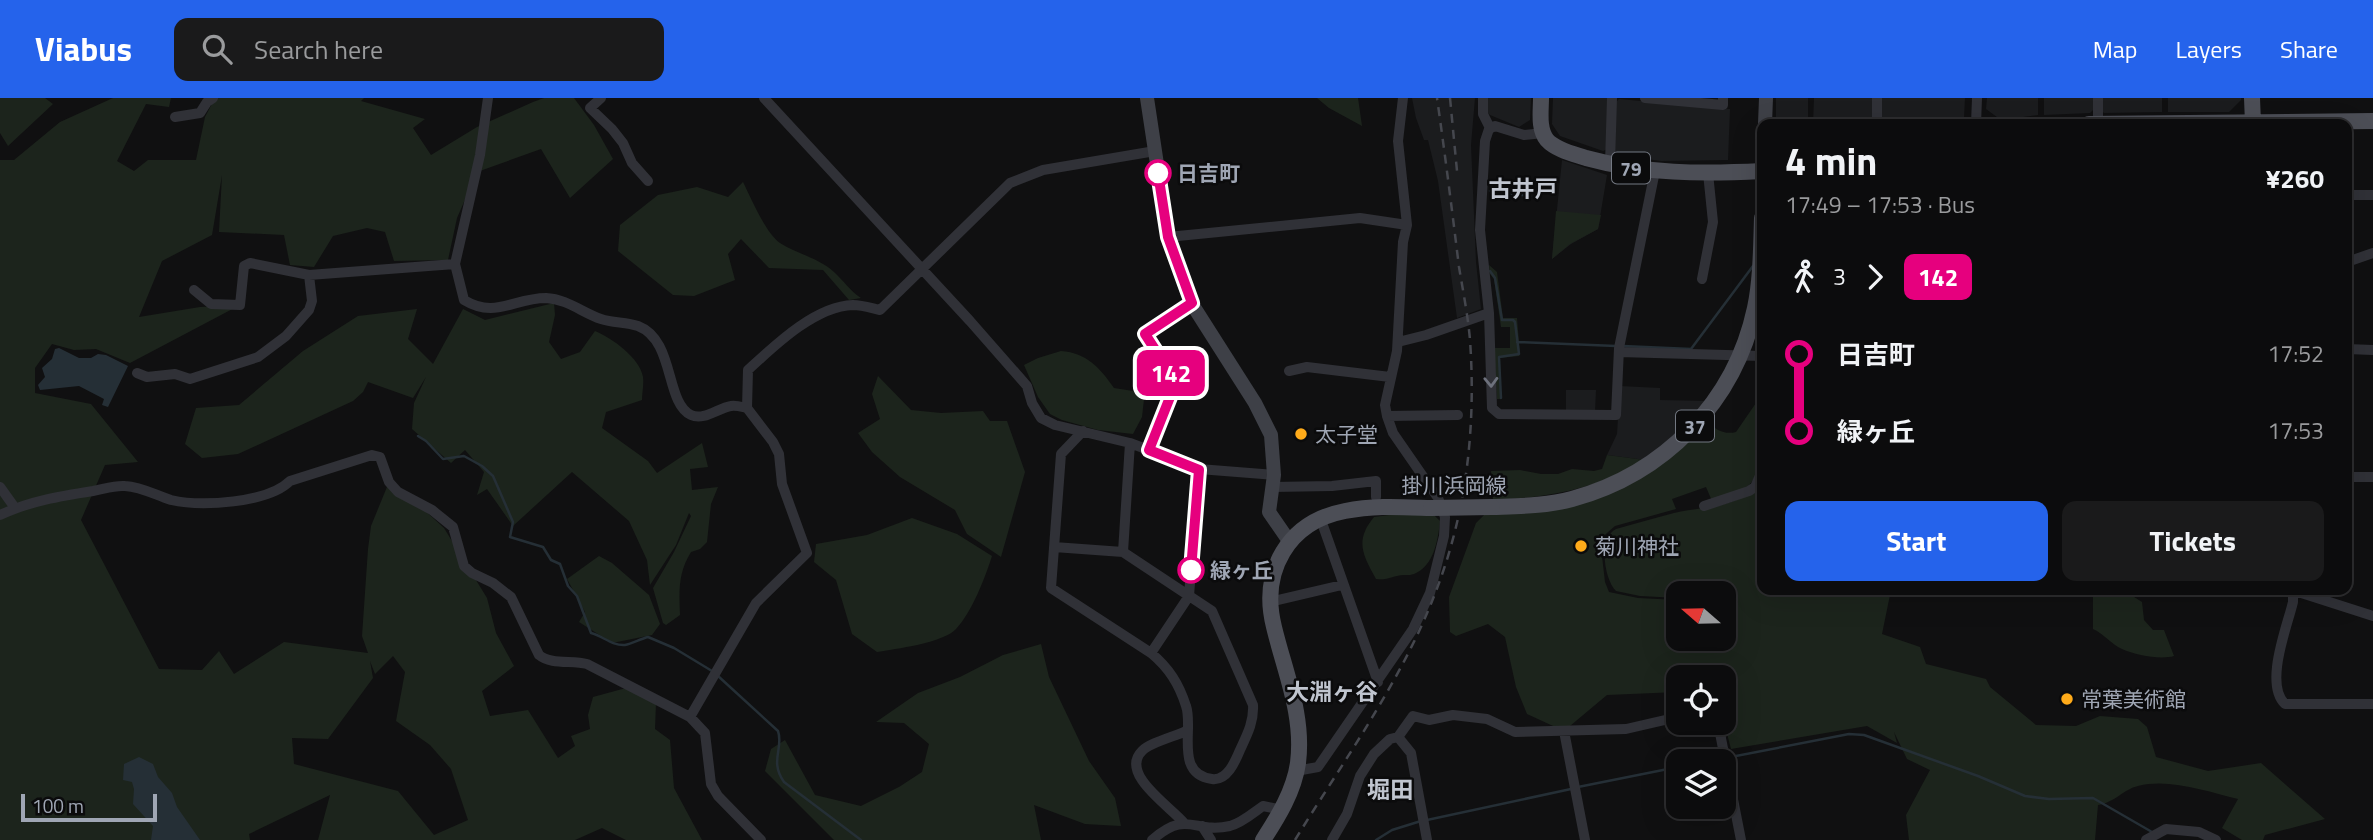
<!DOCTYPE html>
<meta charset="utf-8">
<style>
:root{--surface:#0c0c0d;--page:#1a1a1b;--text:#f1f3f6;--muted:#9a9b9d;--line:#2c2c2e;--accent:#2563eb}
body{margin:0;font-family:"Titillium Web","Noto Sans JP",sans-serif;background:var(--page);color:var(--text);height:100vh;display:flex;flex-direction:column;font-size:26px;white-space:nowrap}
*{box-sizing:border-box;margin:0}
p{font-size:23px;color:var(--muted)}
.icon{flex:none;width:38px;height:38px;fill:none;stroke:currentColor;stroke-width:2;stroke-linecap:round;stroke-linejoin:round}
.map{position:relative;flex:1;overflow:hidden}
.panel{position:absolute;left:1757px;top:21px;width:595px;height:476px;display:flex;flex-direction:column;background:var(--surface);border-radius:14px;box-shadow:0 7px 28px #0002,0 0 0 2px var(--line)}
.panel>*{flex:none}
.badge{padding:0 14px;border-radius:10px;font-size:24px;line-height:46px}
.needle{width:46px;rotate:290deg}
.tools{position:absolute;left:1666px;top:483px;display:grid;gap:14px}
.tools a{display:grid;place-items:center;width:70px;height:70px;border-radius:14px;background:var(--surface);box-shadow:0 7px 28px #0002,0 0 0 2px var(--line);font-size:35px}
.scale{position:absolute;left:21px;bottom:18px;width:136px;box-sizing:border-box;padding-left:7px;border:4px solid #9fa6b4;border-top:0;font-size:19px;line-height:24px;white-space:nowrap;color:#9fa6b4;-webkit-text-stroke:5px #0b0b0c;paint-order:stroke}
.map>.badge{position:absolute;translate:-50% -50%;box-shadow:0 0 0 4px #fff}
.legs{display:flex;align-items:center;gap:10px;height:77px;padding:0 28px;font-size:23px}
.legs p{margin-inline-start:auto}
.headline{display:flex;align-items:center;justify-content:space-between;height:119px;padding:0 28px}
h1{font-size:38px;font-weight:700;line-height:52px}
.action{display:flex;gap:14px;margin-top:auto;padding:14px 28px}
.action a{flex:1;height:80px;border-radius:14px;background:var(--accent);color:#fff;font-size:28px;font-weight:700;line-height:80px;text-align:center}
.action a+a{background:var(--page);color:var(--text)}
ul{padding:0 28px;list-style:none}
li{display:flex;align-items:center;gap:24px;height:77px;font-size:26px}
li i{display:grid;place-items:center;width:10px;height:100%;margin:0 9px;background:currentColor}
li i::after{content:'';width:18px;height:18px;margin:-9px;border:5px solid;border-radius:50%;background:var(--surface)}
li p{margin-inline-start:auto}
li:first-child i{background:linear-gradient(#0000 50%,currentColor 0)}
li:last-child i{background:linear-gradient(currentColor 50%,#0000 0)}
header{display:flex;align-items:center;gap:42px;box-sizing:border-box;height:98px;padding:0 35px;background:var(--accent);color:#fff}
header strong{font-size:33px}
nav{display:flex;gap:38px;margin-inline-start:auto;font-size:24px}
.search{width:490px;height:63px;background:var(--page);display:flex;align-items:center;gap:18px;box-sizing:border-box;padding:0 24px;border-radius:14px;color:var(--muted);font-size:26px}
.map>svg:first-child{display:block}
.built{fill:#1b1c1e}
.green{fill:#1c241c;fill-rule:evenodd}
.water{fill:#252f36}
.lines{fill:none;stroke-linecap:round;stroke-linejoin:round}
.stream{stroke:#252f36;stroke-width:2.5}
.street{stroke:#303137;stroke-width:10}
.secondary{stroke:#3e4047;stroke-width:14}
.primary{stroke:#4c4e56;stroke-width:16}
.rail{stroke:#45474e;stroke-width:2.5;stroke-dasharray:9 7;stroke-linecap:butt}
.primary-bridge{stroke:#4c4e56;stroke-width:16}
.oneway{stroke:#6d717c}
.line-1-casing{stroke:#fff;stroke-width:16}
.line-1{stroke:#e6007e;stroke-width:10}
.stop-1-dot{fill:#fff;stroke:#e6007e;stroke-width:3.5}
.poi-dot{fill:#ffab1a;stroke:#0b0b0c;stroke-width:2.5}
.labels{text-anchor:middle;dominant-baseline:central;stroke-width:5;stroke-linejoin:round;paint-order:stroke}
.shield{fill:#0b0b0c;stroke:#737882;stroke-width:2}
.shield-label{font-size:19px;font-weight:bold;fill:#9fa6b4}
.stop-label{font-size:21px;font-weight:bold;fill:#9fa6b4;stroke:#0b0b0c;text-anchor:start}
.poi-label{font-size:21px;fill:#9fa6b4;stroke:#0b0b0c;text-anchor:start}
.street-label{font-size:21px;fill:#9fa6b4;stroke:#0b0b0c}
.neighbourhood-label{font-size:23px;font-weight:bold;fill:#c0c5cf;stroke:#0b0b0c}
</style>
<header>
<strong>Viabus</strong>
<div class="search"><svg class="icon" aria-label="search" viewBox="0 0 24 24"><circle cx="10" cy="10" r="6"/><path d="M15 15l6 6"/></svg>Search here</div>
<nav><a>Map</a><a>Layers</a><a>Share</a></nav>
</header>
<div class="map">
<svg width="2373" height="742" viewBox="0 0 2373 742">
<rect width="100%" height="100%" fill="#101011"/>
<path class="built" d="M1412 0H1475L1471 47 1476 164 1481 211 1457 220 1438 83 1428 42H1424L1416 20Z
M1487 0H1531L1530 22 1519 29 1490 17 1487 14Z
M1553 0H1608L1607 51 1603 53 1560 38 1552 26Z
M1776 0H1808V26H1776Z
M1814 0H1873L1872 26H1813Z
M1881 0H1965L1964 20 1959 26H1881Z
M1987 0H2038V17L2001 22 1986 11Z
M2044 0H2093V12L2090 15 2044 17Z
M2101 0H2162V14L2104 15 2101 12Z
M2168 0H2241V2L2229 14H2168Z
M1619 1 1730 11 1728 62 1661 63 1617 57 1615 54 1616 4Z
M1562 62 1607 77 1598 131 1571 146 1552 161Z
M1620 288 1660 290V302L1707 303 1692 321 1645 362 1607 357 1617 336Z
M1566 292H1596L1595 314H1566Z"/>
<path class="green" d="M0 0H45L53 6 8 48 0 35Z
M113 0H171L169 9 146 6 117 63 134 73 148 62H196L205 19 215 0H364L361 3 425 21 413 30 431 57 477 29 533 4 544 0H574L594 27 613 61 570 100 541 51 477 74 457 120 448 162 394 163 385 134 367 130 333 138 314 169 290 167 284 137 219 134 222 77 212 137 162 163 139 219 200 209 240 207 130 265 96 251 74 252 52 246 35 270V295L91 306 138 364 105 367 81 422 159 571 202 572 219 553 234 576 284 544 368 555 362 538 368 451 371 428 389 384 408 397 444 430 487 500 496 535 514 568 482 593 490 618 528 612 558 660 575 648 571 638 590 631 588 617 593 599 626 590 656 605 655 631 670 642 674 690 702 742H626L602 730 575 742H318L330 697 249 736 250 742H0V62H14L60 24ZM393 558 405 574 396 623 430 647 451 671 468 722 434 737 398 693 294 666 292 640 328 641 373 580 370 563 375 576Z
M1317 0H1358L1362 28 1329 10Z
M743 84C751 100 766 136 780 145 797 156 819 160 834 174 844 183 850 193 861 200L849 202 823 172 769 170 741 141 728 156 735 182 694 198 673 197 618 153 620 127 658 97 697 89 728 99Z
M1556 113 1601 117 1598 131 1570 146 1552 161Z
M1489 167 1497 174 1503 220H1517L1520 256 1519 258 1500 260 1501 301H1497L1494 250H1510V229H1501L1494 181 1490 176Z
M554 205 555 217 549 244 561 261 580 254 595 233C612 240 640 260 643 279 644 286 642 295 642 302L606 314 602 330 648 363 657 375 702 345 708 369 690 371 692 392 718 389 711 406 707 444 700 451 691 454C678 475 679 493 680 517L666 527 663 525 653 490 674 454 691 418 689 415 676 447 650 487 647 462 629 423 572 374 513 428 487 391 477 397 484 374 465 352 451 365 412 331 414 305 426 279 413 300 368 284 363 294 353 303 238 356 202 360 185 346 196 310 239 307 303 253 358 218 417 211 408 241 433 266 463 211 485 222Z
M1061 253C1087 255 1100 270 1114 290L1133 293 1144 301 1142 319 1133 336 1098 332 1062 322 1050 316 1038 299 1024 267 1038 260Z
M878 278 911 312 941 315 983 313 990 323H1007L1025 374 1001 459 967 436 955 412 900 379 872 354 858 335 880 321 872 296Z
M1756 305 1762 306C1762 339 1769 378 1739 395 1731 399 1720 400 1712 403L1706 389 1672 401 1676 411 1615 428 1600 441 1605 484 1609 494 1638 500 1678 502V541H1724V495H1678V500L1640 498 1616 493C1604 481 1598 440 1616 431 1635 426 1654 420 1674 415 1703 408 1746 410 1762 381V492H1891L1882 536 1920 549 1926 566 1986 581 1990 589 2036 627 2076 628 2100 618 2138 621 2147 629 2156 659 2208 673 2261 665 2325 721 2265 737 2263 742H2242L2222 730 2238 701C2208 694 2170 680 2138 688 2124 691 2114 705 2098 707L2095 742H1909L1906 717 1930 672 1907 661 1894 634 1897 645 1867 628 1731 651 1724 624V579H1678V594L1607 597 1564 633 1527 616 1516 589 1505 539 1488 526 1456 538 1450 534 1449 499 1476 425 1486 415C1585 414 1639 395 1708 323 1715 332 1725 337 1736 334Z
M1607 357 1645 362C1594 392 1551 399 1493 402L1491 373 1520 372 1541 376H1558L1572 371 1594 373 1602 371Z
M1389 417H1434L1440 423C1438 442 1434 468 1414 476 1409 478 1402 476 1397 478 1388 480 1386 482 1376 481 1362 456 1355 442 1374 419Z
M912 420 957 436 992 458C985 480 972 514 956 531 943 545 895 551 877 554L852 536 836 482 814 464 816 446 867 437Z
M599 458 612 465 649 497 660 526 652 537 612 545 579 524 585 514 567 481Z
M2093 492H2123L2142 504 2144 522 2153 532H2164L2174 558C2160 562 2136 557 2122 551 2111 546 2104 536 2093 531Z
M1041 546 1049 579 1089 663 1115 700 1121 728 1085 726 1034 707 1041 742H834L765 673 771 651 785 642 815 697 861 708 899 689 922 674 929 646 904 625 876 624 918 595 960 579 1003 557Z"/>
<path class="water" d="M59 250 79 260H91L98 256 106 257 128 268 108 309 102 307 104 301 79 288 40 292 38 287 45 279 42 270 52 261 55 251Z
M139 659 153 666 158 679 172 695 177 709 200 742H151L153 728 133 706 134 691 132 684 123 682 124 666Z"/>
<g class="lines">
<path class="stream" d="M1490 93 1530 98
M1490 173 1495 180 1502 222H1513L1515 224 1519 256 1499 259 1501 300
M1517 244 1616 248
M1623 248 1691 251 1753 168
M418 338 426 343 443 361 464 358 482 368 493 378 513 424 510 439 543 449 551 462 560 466 568 488 577 498 591 535C603 538 612 548 625 547 632 546 640 541 648 539L674 550 712 573
M718 578 778 633C784 650 769 663 784 684L861 742
M1710 663 1849 636 1864 637 1978 678 2025 698 2049 701 2093 700 2152 734
M1578 689 1678 669
M1427 722 1571 691
M1376 742 1392 732 1421 723"/>
<path class="street" d="M488 0 480 57 455 166 464 202C495 221 514 200 546 200 567 201 583 215 601 221 613 225 626 224 638 228 675 242 665 305 691 317 704 323 718 310 731 308 736 307 742 309 747 310
M601 0 590 10 612 31 623 45 632 65 648 83
M764 0 970 223 1027 288 1032 305 1041 320 1055 327 1130 345 1199 371 1274 377
M1483 0V16L1490 30
M1645 0 1723 7V0
M175 19 200 15 207 4 213 0
M1877 26V0
M1976 26 1977 0
M2098 26V0
M1544 35 1524 37 1495 28 1489 31 1485 43 1480 132 1489 215 1492 310 1499 316 1616 317 1619 250 1655 73
M1610 66 1612 0
M2347 97H2373
M1168 139 1360 120 1407 127
M2347 164 2373 155
M1702 181 1713 124 1708 75
M194 192 211 206 240 207 244 168 250 165 309 177
M1398 244 1426 237 1489 215
M2347 251 2373 252
M1619 254 1762 258
M1289 273 1307 269 1390 279
M137 275 147 279 175 276 190 281 258 259 286 238 309 212 312 203 309 177 455 166
M1387 318 1458 317
M1083 333 1061 356 1051 490 1151 555C1169 570 1179 586 1186 608 1194 630 1174 676 1212 681 1227 683 1235 664 1240 652 1247 637 1254 624 1253 607L1212 513 1123 454
M1149 352 1176 284 1145 236 1192 206
M2347 379H2373
M0 389 15 410
M1272 389 1332 388 1376 383V399
M1704 408 1749 393 1755 389 1762 373
M0 417C30 403 61 398 93 393 104 391 115 387 125 388 142 389 155 397 171 402 201 409 268 405 290 383L372 357 380 359 389 384 398 394 432 412 453 429 464 468 472 475 493 485 511 499 539 557C551 567 572 562 587 566L690 619 705 635 711 686 718 698 761 742
M1321 422 1378 584
M1054 449 1123 454 1130 345
M2292 492 2373 518
M2293 492V504C2287 529 2264 586 2285 606H2373
M1270 504 1342 487
M1151 555 1189 498 1199 371
M690 619 756 505 807 455 782 386 779 356 773 344 747 310 748 272C774 248 815 208 853 207 862 207 871 210 880 212L1010 85 1043 72 1155 53
M1718 625 1741 742
M1564 633 1585 742
M1398 639 1411 655 1427 742
M1296 673 1318 669 1413 531 1430 495 1444 438 1445 419 1438 400 1393 335 1387 318 1385 307 1397 253 1403 144 1407 127 1398 43 1403 0
M1184 725C1171 709 1119 676 1142 653 1149 645 1176 638 1186 633
M1202 728 1211 742
M1152 742C1188 711 1193 736 1230 728 1242 725 1253 715 1263 708L1282 712
M1332 742 1347 716 1360 678 1374 656 1390 641 1398 639 1413 618 1429 622 1453 617 1487 621 1515 634 1626 631 1678 619
M2146 742 2166 731 2199 734 2216 742"/>
<path class="secondary" d="M1147 0 1168 139 1192 206 1255 305 1271 337 1274 377 1269 414 1289 443
M1765 26 1766 0"/>
<path class="primary" d="M1541 0C1541 13 1538 31 1547 42 1556 52 1574 56 1586 60 1644 76 1703 76 1762 73
M2252 0 2253 25
M2089 26 2373 23
M1492 409C1519 408 1547 408 1572 401 1664 376 1735 304 1755 210 1761 181 1761 150 1762 120
M1263 742C1278 719 1294 693 1298 665 1304 617 1285 575 1274 529 1260 473 1288 424 1345 413 1374 407 1402 409 1431 410"/>
<path class="rail" d="M1450 0 1457 73
M1295 742C1344 662 1403 581 1436 493 1467 413 1476 327 1470 242 1468 218 1463 193 1459 169 1452 112 1445 56 1437 0"/>
<path class="primary-bridge" d="M1431 410 1492 409"/>
</g>
<defs><path id="oneway-chevron" d="M-2-3.5L2.5 0L-2 3.5" fill="none" stroke-width="1.6" stroke-linecap="round" stroke-linejoin="round" transform="scale(1.75)"/></defs>
<use class="oneway" href="#oneway-chevron" transform="translate(1491 284) rotate(88)"/>
<g class="lines">
<g class="line-1-casing">
<path id="line-1" d="M1158 75 1168 139 1192 205 1145 236 1176 284 1149 352 1199 372 1191 472"/>
</g>
<use href="#line-1" class="line-1"/>
</g>
<g class="stop-1-dot">
<circle cx="1158" cy="75" r="12"/>
<circle cx="1191" cy="472" r="12"/>
</g>
<g class="poi-dot">
<circle cx="1301" cy="336" r="7"/>
<circle cx="1581" cy="448" r="7"/>
<circle cx="2067" cy="601" r="7"/>
</g>
<g class="labels">
<g class="shield">
<rect x="1612" y="54.5" width="38" height="31" rx="5"/>
<rect x="1676" y="312.5" width="38" height="31" rx="5"/>
</g>
<g class="shield-label">
<text x="1631" y="70">79</text>
<text x="1695" y="328">37</text>
</g>
<g class="stop-label">
<text x="1177" y="75">日吉町</text>
<text x="1210" y="472">緑ヶ丘</text>
</g>
<g class="poi-label">
<text x="1315" y="336">太子堂</text>
<text x="1595" y="448">菊川神社</text>
<text x="2081" y="601">常葉美術館</text>
</g>
<g class="street-label">
<text x="1454" y="387">掛川浜岡線</text>
</g>
<g class="neighbourhood-label">
<text x="1523" y="90">古井戸</text>
<text x="1332" y="593">大淵ヶ谷</text>
<text x="1390" y="691">堀田</text>
</g>
</g>
</svg>
<div class="tools">
<a><svg class="needle" viewBox="-14 -14 28 28"><path d="M0-13l5 13h-10z" fill="#e53935"/><path d="M0 13l5-13h-10z" fill="#9a9b9d"/></svg></a>
<a><svg class="icon" aria-label="locate" viewBox="0 0 24 24"><circle cx="12" cy="12" r="6"/><path d="M12 2v4M12 18v4M2 12h4M18 12h4"/></svg></a>
<a><svg class="icon" aria-label="layers" viewBox="0 0 24 24"><path d="M12 4l9 5-9 5-9-5zM3 14l9 5 9-5"/></svg></a>
</div>
<div class="scale">100 m</div>
<b class="badge" style="left:1171px;top:275px;background:#e6007e;color:#fff">142</b>
<section class="panel">
<div class="headline"><div><h1>4 min</h1><p>17:49 – 17:53 · Bus</p></div><b>¥260</b></div>
<div class="legs"><svg class="icon" aria-label="walk" viewBox="0 0 24 24"><circle cx="13" cy="4" r="2"/><path d="M13 8l-2 6 4 7M11 14l-3 7M7 12l3-4h3l4 4"/></svg>3<svg class="icon" aria-label="forward" viewBox="0 0 24 24"><path d="M9 5l7 7-7 7"/></svg><b class="badge" style="background:#e6007e;color:#fff">142</b></div>
<ul>
<li><i style="color:#e6007e"></i><b>日吉町</b><p>17:52</p></li>
<li><i style="color:#e6007e"></i><b>緑ヶ丘</b><p>17:53</p></li>
</ul>
<div class="action"><a>Start</a><a>Tickets</a></div>
</section>
</div>
